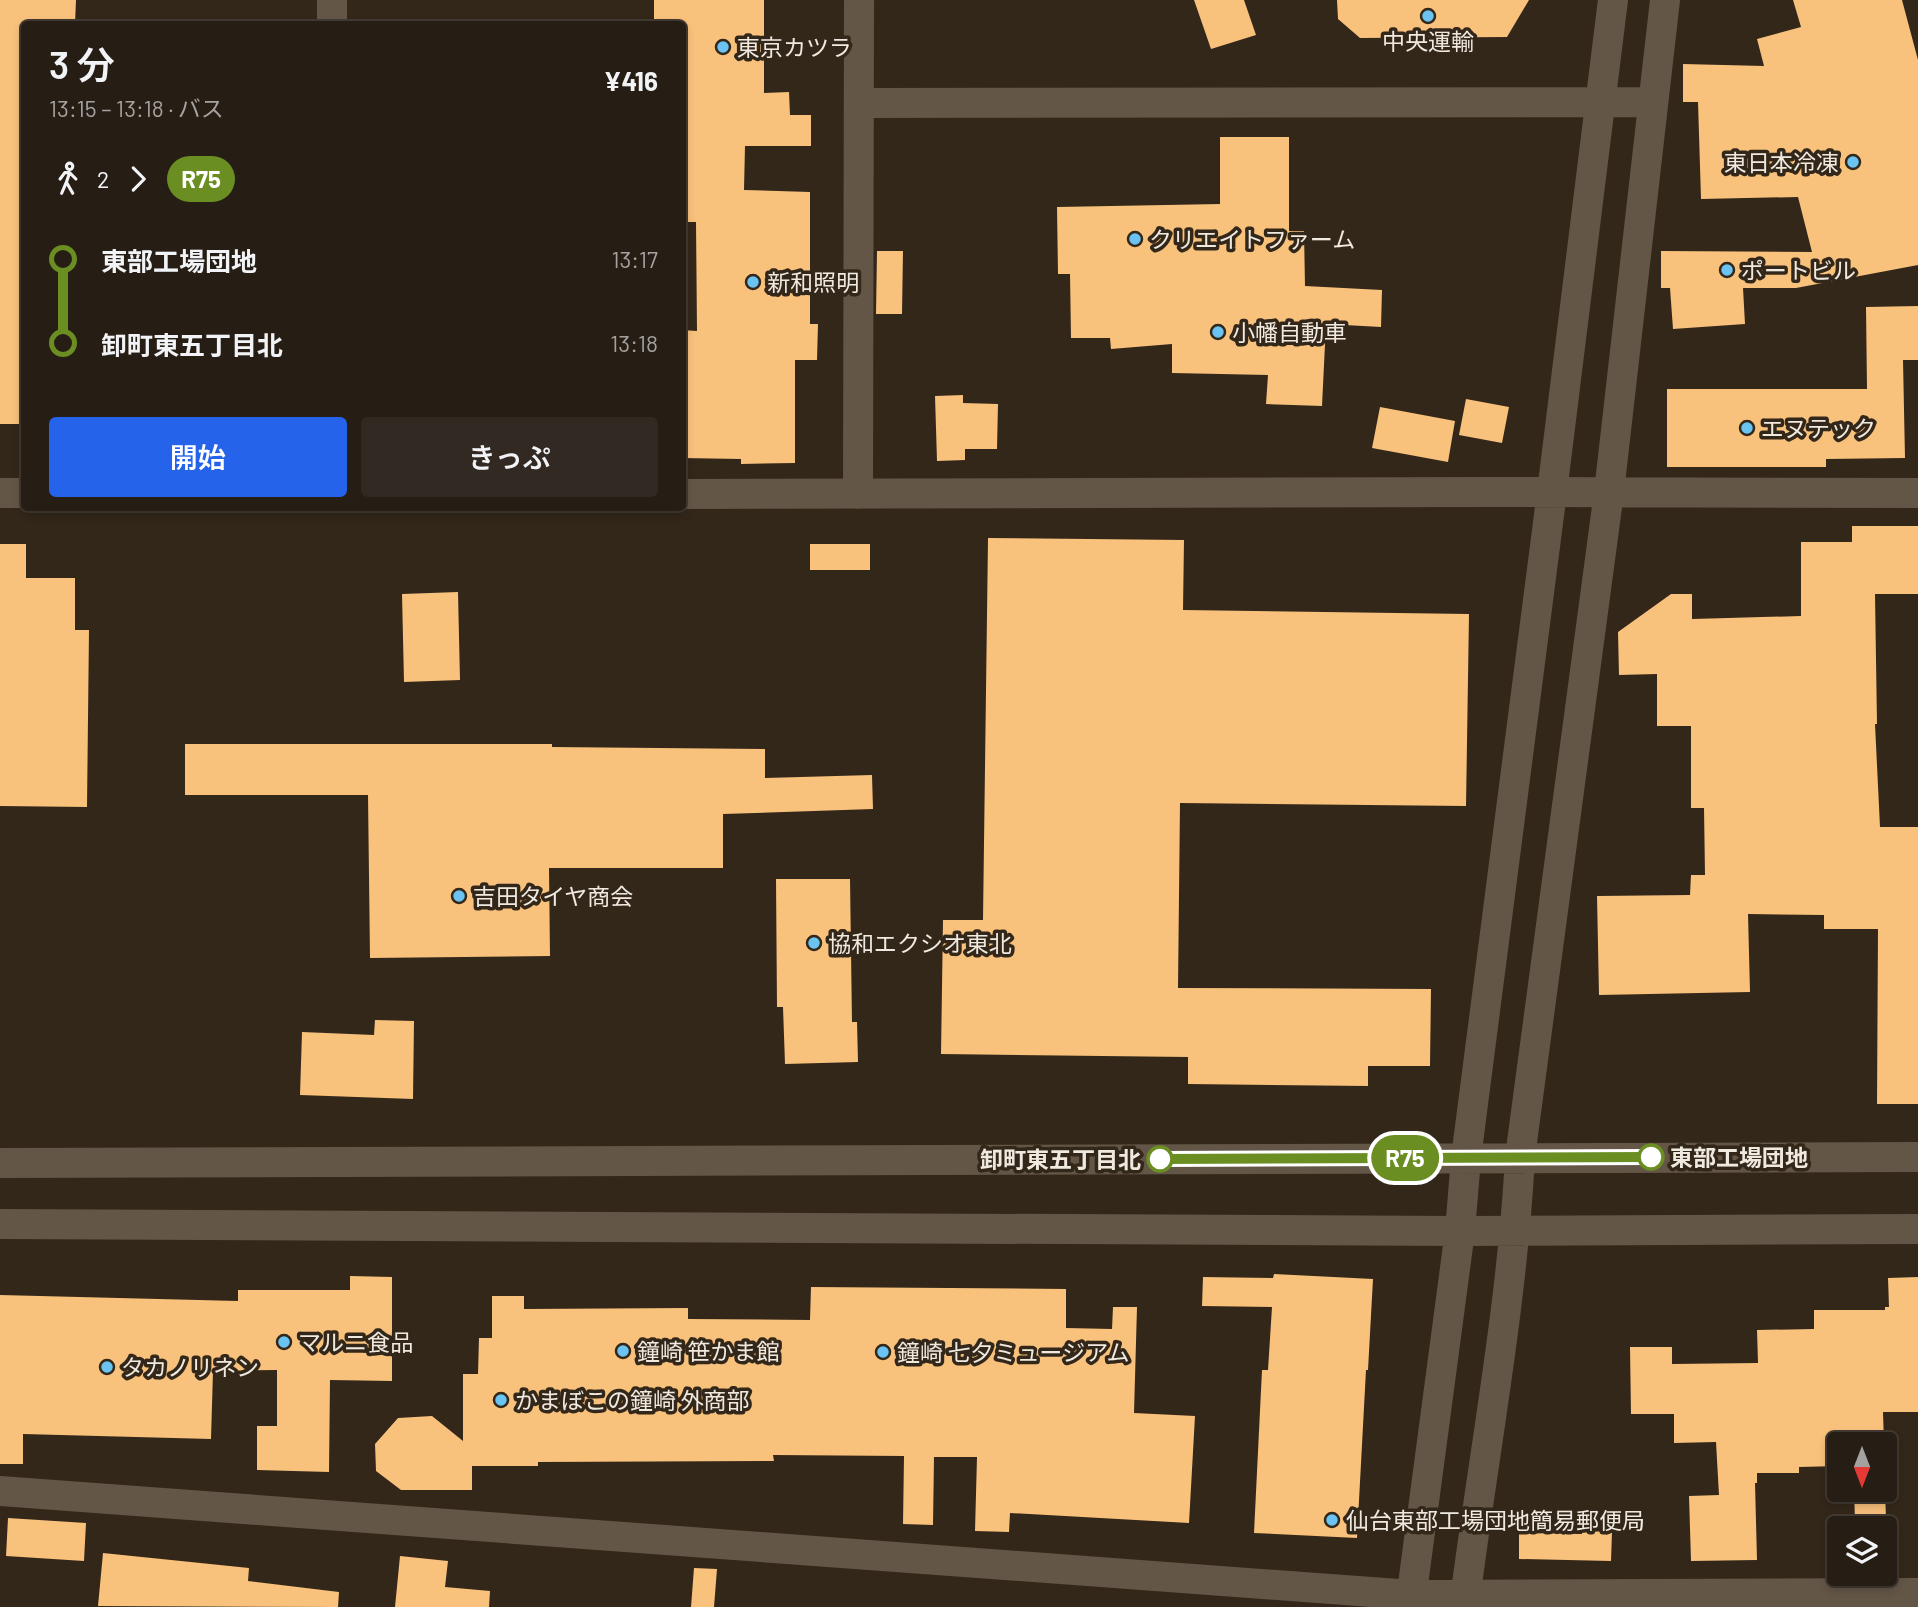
<!DOCTYPE html>
<html lang="ja">
<meta charset="utf-8">
<style>
:root{--surface:#261d14;--page:#322a22;--text:#f1f3f6;--muted:#a4a2a0;--line:#423b34;--accent:#2563eb}
body{margin:0;font-family:Barlow,"Noto Sans JP",sans-serif;background:var(--page);color:var(--text);height:100vh;display:flex;flex-direction:column;font-size:26px;white-space:nowrap}
*{box-sizing:border-box;margin:0}
p{font-size:23px;color:var(--muted)}
.icon{flex:none;width:38px;height:38px;fill:none;stroke:currentColor;stroke-width:2;stroke-linecap:round;stroke-linejoin:round}
.map{position:relative;flex:1;overflow:hidden}
.details{position:absolute;left:21px;top:21px;width:665px;height:490px;display:flex;flex-direction:column;background:var(--surface);border-radius:7px;box-shadow:0 4px 10px #0003,0 0 0 2px var(--line)}
.details>*{flex:none}
.badge{padding:0 14px;border-radius:23px;font-size:24px;line-height:46px}
.needle{width:46px;rotate:180deg}
.controls{position:absolute;left:1827px;top:1432px;display:grid;gap:14px}
.controls a{display:grid;place-items:center;width:70px;height:70px;border-radius:7px;background:var(--surface);box-shadow:0 4px 10px #0003,0 0 0 2px var(--line);font-size:35px}
.map>.badge{position:absolute;translate:-50% -50%;box-shadow:0 0 0 4px #fff}
.legs{display:flex;align-items:center;gap:10px;height:77px;padding:0 28px;font-size:23px}
.legs p{margin-inline-start:auto}
.head{display:flex;align-items:center;justify-content:space-between;height:119px;padding:0 28px}
h1{font-size:38px;font-weight:600;line-height:52px}
.action{display:flex;gap:14px;margin-top:auto;padding:14px 28px}
.action a{flex:1;height:80px;border-radius:7px;background:var(--accent);color:#fff;font-size:28px;font-weight:600;line-height:80px;text-align:center}
.action a+a{background:var(--page);color:var(--text)}
ul{padding:0 28px;list-style:none}
li{display:flex;align-items:center;gap:24px;height:84px;font-size:26px}
li i{display:grid;place-items:center;width:10px;height:100%;margin:0 9px;background:currentColor}
li i::after{content:'';width:18px;height:18px;margin:-9px;border:5px solid;border-radius:50%;background:var(--surface)}
li p{margin-inline-start:auto}
li:first-child i{background:linear-gradient(#0000 50%,currentColor 0)}
li:last-child i{background:linear-gradient(currentColor 50%,#0000 0)}
.map>svg:first-child{display:block}
.building{fill:#f8c17c}
.lines{fill:none;stroke-linecap:round;stroke-linejoin:round}
.minor{stroke:#635647;stroke-width:30}
.line-1-casing{stroke:#fff;stroke-width:16}
.line-1{stroke:#6b8e23;stroke-width:10}
.poi-dot{fill:#6ac3f1;stroke:#33271a;stroke-width:2.5}
.stop-1-dot{fill:#fff;stroke:#6b8e23;stroke-width:3.5}
.labels{text-anchor:middle;dominant-baseline:central;stroke-width:7;stroke-linejoin:round;paint-order:stroke}
.poi-label{font-size:23px;fill:#f0e9e0;stroke:#33271a;text-anchor:start}
.stop-label{font-size:23px;font-weight:bold;fill:#f0e9e0;stroke:#33271a;text-anchor:start}
</style>
<div class="map">
<svg width="1918" height="1607" viewBox="0 0 1918 1607">
<rect width="100%" height="100%" fill="#33271a"/>
<path class="building" d="M0 0H76L75 24H24V236L20 320H24V424H0Z
M654 0H764V93L789 92 790 115H811V146H745L744 190 810 192V324H818L817 360H795V463L741 464V459L682 458V330L697 331 696 222H682V24H654Z
M1194 0H1244L1256 35 1211 49Z
M1337 0H1529L1507 37 1360 38 1338 19Z
M1793 0H1902L1918 60V265L1796 288H1743L1745 324 1673 329 1670 288H1661V251L1812 252 1798 197 1701 199 1698 102H1683V64L1764 66 1757 39 1801 27Z
M1220 137H1289V231H1304L1305 286 1382 290 1381 327 1326 324 1322 406 1266 404 1268 375 1172 373V344L1111 349 1110 338H1071L1070 274H1058L1057 207 1220 204Z
M877 251H903L902 314H876Z
M1918 306V360H1903L1905 458 1826 459V467H1667V389H1867L1866 307Z
M963 395V403L998 404 997 449H965V460L937 461 935 396Z
M1466 399 1509 407 1502 443 1459 435Z
M1380 407 1455 421 1448 462 1372 448Z
M1852 526H1918V594H1875L1877 724H1875L1880 827H1918V1104H1877L1878 929H1824V915L1748 914 1750 992 1599 995 1597 896 1690 895 1691 875H1705L1704 808H1691V726H1657V674L1619 675 1618 632 1671 594H1692V619L1801 616V542H1852Z
M988 538 1184 540 1183 610 1469 614 1466 806 1180 803 1178 988 1431 989 1430 1066H1368V1086L1188 1084V1057L941 1054 943 920H983Z
M0 544H26V578H75V630H89L87 807 0 806Z
M810 544H870V570H810Z
M458 592 460 680 404 682 402 594Z
M185 744H552V747L765 749V778L872 775 873 809 723 814V868H549L550 956 370 958 368 795H185Z
M776 879H850L852 1022H857L858 1062 785 1064 783 1007H777Z
M375 1020 414 1021 413 1099 300 1095 302 1032 374 1035Z
M1274 1274 1373 1279 1368 1370H1366L1357 1538 1254 1533 1262 1370H1268L1272 1307 1202 1306 1203 1277 1273 1278Z
M350 1276 392 1277V1381L330 1380 329 1472 257 1470V1426H277V1370L213 1371 211 1439 23 1434V1464H0V1295L238 1301V1290H350Z
M1918 1277V1412H1883L1884 1444H1839V1466L1799 1467V1473H1757V1483H1755L1757 1560 1691 1561 1689 1496 1719 1495 1716 1442 1674 1443V1414H1631L1630 1347H1672V1364L1758 1363 1757 1330 1814 1329V1310H1885V1307H1889L1888 1278Z
M811 1287 1066 1289V1328L1112 1329 1113 1307H1137L1134 1413 1195 1416 1189 1523 1010 1513 1009 1532 975 1531 977 1457H934L933 1525 903 1524 904 1456 773 1455 774 1461 538 1462V1466H472V1490H401L376 1471 375 1444 398 1418 432 1416 463 1441V1374H478L479 1338H492V1296H524V1309L688 1308V1319L810 1320Z
M1854 1489H1885L1886 1520 1855 1521Z
M8 1518 86 1523 84 1561 6 1556Z
M1582 1531 1612 1532 1611 1561 1519 1559V1533L1582 1534Z
M103 1553 249 1568 248 1581 339 1592 338 1607 98 1606Z
M400 1556 448 1561 445 1587 490 1591 489 1607H395Z
M694 1568 717 1569 714 1607H691Z"/>
<g class="lines">
<path class="minor" d="M332 0V24
M859 103 1653 102
M0 493H24
M682 494 1496 492 1918 493
M858 494 859 0
M0 1163 1918 1157
M0 1224 1460 1231 1918 1229
M0 1491 1412 1595 1918 1593
M1410 1607 1460 1231 1466 1158 1552 492 1613 0
M1464 1607C1483 1457 1512 1308 1520 1157L1609 492 1665 0"/>
</g>
<g class="lines">
<g class="line-1-casing">
<path id="line-1" d="M1160 1159 1651 1157"/>
</g>
<use href="#line-1" class="line-1"/>
</g>
<g class="poi-dot">
<circle cx="1428" cy="16" r="7"/>
<circle cx="723" cy="47" r="7"/>
<circle cx="1853" cy="162" r="7"/>
<circle cx="1135" cy="239" r="7"/>
<circle cx="1727" cy="270" r="7"/>
<circle cx="753" cy="282" r="7"/>
<circle cx="1218" cy="332" r="7"/>
<circle cx="1747" cy="428" r="7"/>
<circle cx="459" cy="896" r="7"/>
<circle cx="814" cy="943" r="7"/>
<circle cx="284" cy="1342" r="7"/>
<circle cx="623" cy="1351" r="7"/>
<circle cx="883" cy="1352" r="7"/>
<circle cx="107" cy="1367" r="7"/>
<circle cx="501" cy="1400" r="7"/>
<circle cx="1332" cy="1520" r="7"/>
</g>
<g class="stop-1-dot">
<circle cx="1651" cy="1157" r="12"/>
<circle cx="1160" cy="1159" r="12"/>
</g>
<g class="labels">
<g class="poi-label">
<text x="1428" y="41" text-anchor="middle">中央運輸</text>
<text x="737" y="47">東京カツラ</text>
<text x="1839" y="162" text-anchor="end">東日本冷凍</text>
<text x="1149" y="239">クリエイトファーム</text>
<text x="1741" y="270">ポートビル</text>
<text x="767" y="282">新和照明</text>
<text x="1232" y="332">小幡自動車</text>
<text x="1761" y="428">エヌテック</text>
<text x="473" y="896">吉田タイヤ商会</text>
<text x="828" y="943">協和エクシオ東北</text>
<text x="298" y="1342">マルニ食品</text>
<text x="637" y="1351">鐘崎 笹かま館</text>
<text x="897" y="1352">鐘崎 七夕ミュージアム</text>
<text x="121" y="1367">タカノリネン</text>
<text x="515" y="1400">かまぼこの鐘崎 外商部</text>
<text x="1346" y="1520">仙台東部工場団地簡易郵便局</text>
</g>
<g class="stop-label">
<text x="1670" y="1157">東部工場団地</text>
<text x="1141" y="1159" text-anchor="end">卸町東五丁目北</text>
</g>
</g>
</svg>
<div class="controls">
<a><svg class="needle" viewBox="-14 -14 28 28"><path d="M0-13l5 13h-10z" fill="#e53935"/><path d="M0 13l5-13h-10z" fill="#a4a2a0"/></svg></a>
<a><svg class="icon" aria-label="layers" viewBox="0 0 24 24"><path d="M12 4l9 5-9 5-9-5zM3 14l9 5 9-5"/></svg></a>
</div>
<b class="badge" style="left:1405px;top:1158px;background:#6b8e23;color:#fff">R75</b>
<section class="details">
<div class="head"><div><h1>3 分</h1><p>13:15 – 13:18 · バス</p></div><b>¥416</b></div>
<div class="legs"><svg class="icon" aria-label="walk" viewBox="0 0 24 24"><circle cx="13" cy="4" r="2"/><path d="M13 8l-2 6 4 7M11 14l-3 7M7 12l3-4h3l4 4"/></svg>2<svg class="icon" aria-label="forward" viewBox="0 0 24 24"><path d="M9 5l7 7-7 7"/></svg><b class="badge" style="background:#6b8e23;color:#fff">R75</b></div>
<ul>
<li><i style="color:#6b8e23"></i><b>東部工場団地</b><p>13:17</p></li>
<li><i style="color:#6b8e23"></i><b>卸町東五丁目北</b><p>13:18</p></li>
</ul>
<div class="action"><a>開始</a><a>きっぷ</a></div>
</section>
</div>
